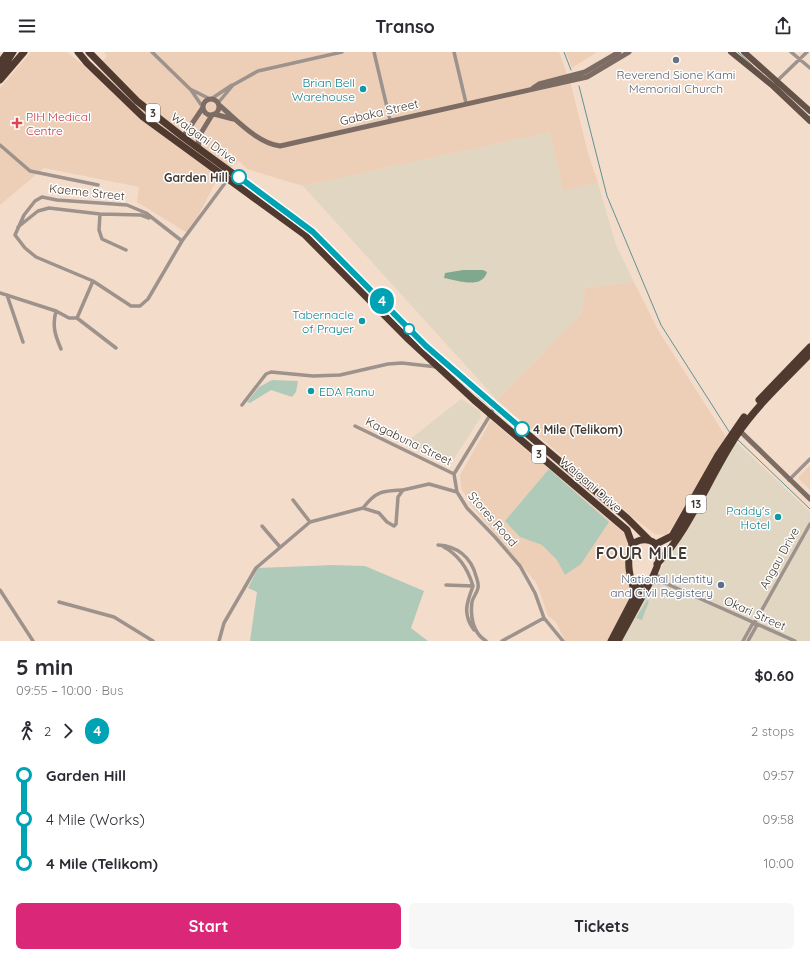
<!DOCTYPE html>
<meta charset="utf-8">
<style>
:root{--surface:#fff;--page:#f7f7f7;--text:#2b2b33;--muted:#7c7c81;--accent:#db2777}
body{margin:0;font-family:Quicksand,sans-serif;background:var(--page);color:var(--text);height:100vh;display:flex;flex-direction:column;font-size:15px;white-space:nowrap}
*{box-sizing:border-box;margin:0}
p{font-size:13px;color:var(--muted)}
.icon{flex:none;width:22px;height:22px;fill:none;stroke:currentColor;stroke-width:2;stroke-linecap:round;stroke-linejoin:round}
.map{position:relative;height:589px;overflow:hidden}
.panel{display:flex;flex-direction:column;background:var(--surface);flex:1}
.panel>*{flex:none}
.badge{padding:0 8px;border-radius:13px;font-size:14px;line-height:26px}
.map>.badge{position:absolute;translate:-50% -50%;box-shadow:0 0 0 2px #fff}
.legs{display:flex;align-items:center;gap:6px;height:44px;padding:0 16px;font-size:13px}
.legs p{margin-inline-start:auto}
.overview{display:flex;align-items:center;justify-content:space-between;height:68px;padding:0 16px}
h1{font-size:22px;font-weight:700;line-height:30px}
.primary-button{display:flex;gap:8px;margin-top:auto;padding:8px 16px}
.primary-button a{flex:1;height:46px;border-radius:6px;background:var(--accent);color:#fff;font-size:16px;font-weight:700;line-height:46px;text-align:center}
.primary-button a+a{background:var(--page);color:var(--text)}
ul{padding:0 16px;list-style:none}
li{display:flex;align-items:center;gap:14px;height:44px;font-size:15px}
li i{display:grid;place-items:center;width:6px;height:100%;margin:0 5px;background:currentColor}
li i::after{content:'';width:10px;height:10px;margin:-5px;border:3px solid;border-radius:50%;background:var(--surface)}
li p{margin-inline-start:auto}
li:first-child i{background:linear-gradient(#0000 50%,currentColor 0)}
li:last-child i{background:linear-gradient(currentColor 50%,#0000 0)}
header{display:flex;justify-content:space-between;align-items:center;height:52px;padding:0 16px;background:var(--surface);font-size:18px;font-weight:700}
.map>svg:first-child{display:block}
.commercial{fill:#e0d6c2}
.built{fill:#edcfb8}
.green{fill:#b0caba}
.forest{fill:#80a88f}
.lines{fill:none;stroke-linecap:round;stroke-linejoin:round}
.stream{stroke:#5e9396;stroke-width:1}
.street{stroke:#9d928c;stroke-width:3.5}
.secondary{stroke:#7c6c64;stroke-width:5}
.primary{stroke:#645147;stroke-width:6}
.highway{stroke:#503a30;stroke-width:7}
.line-1-casing{stroke:#fff;stroke-width:9}
.line-1{stroke:#00a3b4;stroke-width:6}
.worship-dot{fill:#6b7280;stroke:#fff;stroke-width:1.5}
.culture-dot{fill:#0f9aa8;stroke:#fff;stroke-width:1.5}
.health-dot{fill:#e0444e;stroke:#fff;stroke-width:1.5}
.stop-1-dot{fill:#fff;stroke:#00a3b4;stroke-width:2}
.service-dot{fill:#5c6f8a;stroke:#fff;stroke-width:1.5}
.labels{text-anchor:middle;dominant-baseline:central;stroke-width:3;stroke-linejoin:round;paint-order:stroke}
.shield{fill:#fff;stroke:#7b7470;stroke-width:1}
.shield-label{font-size:11px;font-weight:bold;fill:#423932}
.worship-label{font-size:12px;fill:#5b616d;stroke:#fff}
.culture-label{font-size:12px;fill:#0d838f;stroke:#fff;text-anchor:end}
.street-label{font-size:12px;fill:#423932;stroke:#fff}
.health-label{font-size:12px;fill:#be3a42;stroke:#fff;text-anchor:start}
.stop-label{font-size:12px;font-weight:bold;fill:#423932;stroke:#fff;text-anchor:end}
.service-label{font-size:12px;fill:#4e5e75;stroke:#fff;text-anchor:end}
.district-label{font-size:16px;font-weight:bold;letter-spacing:1px;fill:#423932;stroke:#fff}
</style>
<header><svg class="icon" aria-label="menu" viewBox="0 0 24 24"><path d="M4 6h16M4 12h16M4 18h16"/></svg>Transo<svg class="icon" aria-label="share" viewBox="0 0 24 24"><path d="M12 15V3M7 8l5-5 5 5M5 13v7h14v-7"/></svg></header>
<div class="map">
<svg width="810" height="589" viewBox="0 0 810 589">
<rect width="100%" height="100%" fill="#f4dcca"/>
<path class="commercial" d="M550 80 563 137 598 131 616 193 634 230 585 236 582 261 497 348 303 134Z
M461 347 480 359 481 365 450 413 404 392Z
M736 390 810 460V589H620L659 521 665 508 693 464Z"/>
<path class="built" d="M31 0H67L92 20 107 4 104 0H559L571 33 588 101 598 131 563 138 550 80 303 134 247 117 239 109 217 127 189 182 137 150 139 135 44 116 0 153V36Z
M566 0H597L572 16Z
M634 230 658 278 726 385 671 477 666 483 655 482 635 467 497 348 582 261 585 236Z
M491 368 624 481 628 487 626 504 633 541 607 589H565L556 570 548 564 537 532 471 453 461 436 460 423Z
M810 413V438L798 426Z"/>
<path class="green" d="M272 328 298 329 296 340 292 345 271 338 250 351 247 350 259 335Z
M549 417 609 470 581 512 565 523 557 508 542 493 520 485 505 469Z
M334 513 365 514 424 539 411 576 428 589H250L257 540 248 536 258 516Z
M647 548 649 549 642 568 636 566Z"/>
<path class="forest" d="M463 218H483L487 220C482 238 457 228 444 226L445 221Z"/>
<g class="lines">
<path class="stream" d="M564 0 571 18
M738 0 753 14
M579 34 607 144 661 273 730 381
M810 64V65
M737 387 810 457"/>
<path class="street" d="M152 0 191 38 202 54
M374 0 390 68
M454 0 466 51
M791 0 810 16
M776 30 807 0
M192 38 210 47
M211 47 232 33
M218 51 233 33 258 19 342 0
M0 93 30 119 98 133
M100 162 99 178 102 187 126 198
M18 175 38 159 49 156 100 162 141 163 149 166
M182 189 146 161 127 153 57 148 42 145 35 149 24 163 15 183 25 196 36 205 93 229 131 254H140L148 247 182 189 228 127
M0 241 56 259 69 266H77L116 296
M7 243 23 290
M56 259C52 274 55 283 61 297
M77 266 93 229
M242 353 266 322 271 320 313 324 340 323 388 312 402 311 437 315
M495 355 454 422 457 440 467 456 495 485 520 514 535 541 544 566 563 589
M355 374 454 422
M789 428 810 407
M293 448 310 470
M363 456C376 439 382 439 403 438
M262 474 280 495
M438 493C457 494 471 505 476 524 477 527 479 532 478 536 477 541 473 545 472 550 470 565 473 581 486 589
M442 494C458 502 468 517 473 534 467 550 462 562 474 578
M654 520 664 530
M651 530 665 531 795 589
M446 533 473 534
M0 538 33 589
M59 550 114 565 153 589
M754 572 810 472
M219 589 224 571 256 516 310 470 363 456 379 461 387 470 394 474 396 472 398 445 403 438 429 432 457 440
M502 589 544 566
M743 589 753 571
M748 589 757 573"/>
<path class="secondary" d="M533 36 539 32 585 20 619 0
M203 55a8 8 0 1 1 16 0a8 8 0 1 1-16 0Z
M219 53C236 67 257 91 280 94L587 25 629 0
M214 62 233 67
M183 85 202 57
M199 97 198 86 212 63
M740 379 810 447"/>
<path class="primary" d="M731 0 773 34 810 69
M744 0 810 59"/>
<path class="highway" d="M78 0 87 11 143 65 305 183 409 288 474 348 627 478 632 492
M89 0 137 49 183 85 313 180 426 294 480 342 627 466 649 488
M0 11 8 0
M0 21 13 0
M0 28 24 0
M759 348 810 295
M656 492 672 484 718 403 744 365
M657 512C690 478 710 423 737 383 757 353 785 328 810 302
M611 589 634 545 635 542 632 531
M618 589 649 532C654 523 663 506 658 496 653 484 635 486 630 496 628 508 627 530 639 537L649 532"/>
</g>
<g class="lines">
<g class="line-1-casing">
<path id="line-1" d="M239 125 313 180 426 294 522 377"/>
</g>
<use href="#line-1" class="line-1"/>
</g>
<circle class="worship-dot" cx="676" cy="8" r="4"/>
<g class="culture-dot">
<circle cx="363" cy="37" r="4"/>
<circle cx="362" cy="269" r="4"/>
<circle cx="311" cy="339" r="4"/>
<circle cx="778" cy="465" r="4"/>
</g>
<path class="health-dot" d="M15 65h4v4h4v4h-4v4h-4v-4h-4v-4h4z"/>
<g class="stop-1-dot">
<circle cx="239" cy="125" r="7"/>
<circle cx="409" cy="277" r="5"/>
<circle cx="522" cy="377" r="7"/>
</g>
<circle class="service-dot" cx="721" cy="533" r="4"/>
<g class="labels">
<g class="shield">
<rect x="146" y="52" width="14" height="18" rx="3"/>
<rect x="532" y="393" width="14" height="18" rx="3"/>
<rect x="686" y="443" width="20" height="18" rx="3"/>
</g>
<g class="shield-label">
<text x="153" y="61">3</text>
<text x="539" y="402">3</text>
<text x="696" y="452">13</text>
</g>
<g class="worship-label">
<text x="676" y="22">Reverend Sione Kami<tspan x="676" dy="14">Memorial Church</tspan></text>
</g>
<g class="culture-label">
<text x="355" y="30">Brian Bell<tspan x="355" dy="14">Warehouse</tspan></text>
<text x="354" y="262">Tabernacle<tspan x="354" dy="14">of Prayer</tspan></text>
<text x="319" y="339" text-anchor="start">EDA Ranu</text>
<text x="770" y="458">Paddy's<tspan x="770" dy="14">Hotel</tspan></text>
</g>
<g class="street-label">
<text transform="translate(379 60) rotate(-13)">Gabaka Street</text>
<text transform="translate(204 86) rotate(36)">Waigani Drive</text>
<text transform="translate(87 140) rotate(6)">Kaeme Street</text>
<text transform="translate(409 389) rotate(26)">Kagabuna Street</text>
<text transform="translate(591 432) rotate(41)">Waigani Drive</text>
<text transform="translate(493 467) rotate(49)">Stores Road</text>
<text transform="translate(779 506) rotate(-61)">Angau Drive</text>
<text transform="translate(755 561) rotate(24)">Okari Street</text>
</g>
<g class="health-label">
<text x="26" y="64">PIH Medical<tspan x="26" dy="14">Centre</tspan></text>
</g>
<g class="stop-label">
<text x="228" y="125">Garden Hill</text>
<text x="533" y="377" text-anchor="start">4 Mile (Telikom)</text>
</g>
<g class="service-label">
<text x="713" y="526">National Identity<tspan x="713" dy="14">and Civil Registery</tspan></text>
</g>
<g class="district-label">
<text x="642" y="501">FOUR MILE</text>
</g>
</g>
</svg>
<b class="badge" style="left:382px;top:249px;background:#00a3b4;color:#fff">4</b>
</div>
<section class="panel">
<div class="overview"><div><h1>5 min</h1><p>09:55 – 10:00 · Bus</p></div><b>$0.60</b></div>
<div class="legs"><svg class="icon" aria-label="walk" viewBox="0 0 24 24"><circle cx="13" cy="4" r="2"/><path d="M13 8l-2 6 4 7M11 14l-3 7M7 12l3-4h3l4 4"/></svg>2<svg class="icon" aria-label="forward" viewBox="0 0 24 24"><path d="M9 5l7 7-7 7"/></svg><b class="badge" style="background:#00a3b4;color:#fff">4</b><p>2 stops</p></div>
<ul>
<li><i style="color:#00a3b4"></i><b>Garden Hill</b><p>09:57</p></li>
<li><i style="color:#00a3b4"></i><span>4 Mile (Works)</span><p>09:58</p></li>
<li><i style="color:#00a3b4"></i><b>4 Mile (Telikom)</b><p>10:00</p></li>
</ul>
<div class="primary-button"><a>Start</a><a>Tickets</a></div>
</section>
